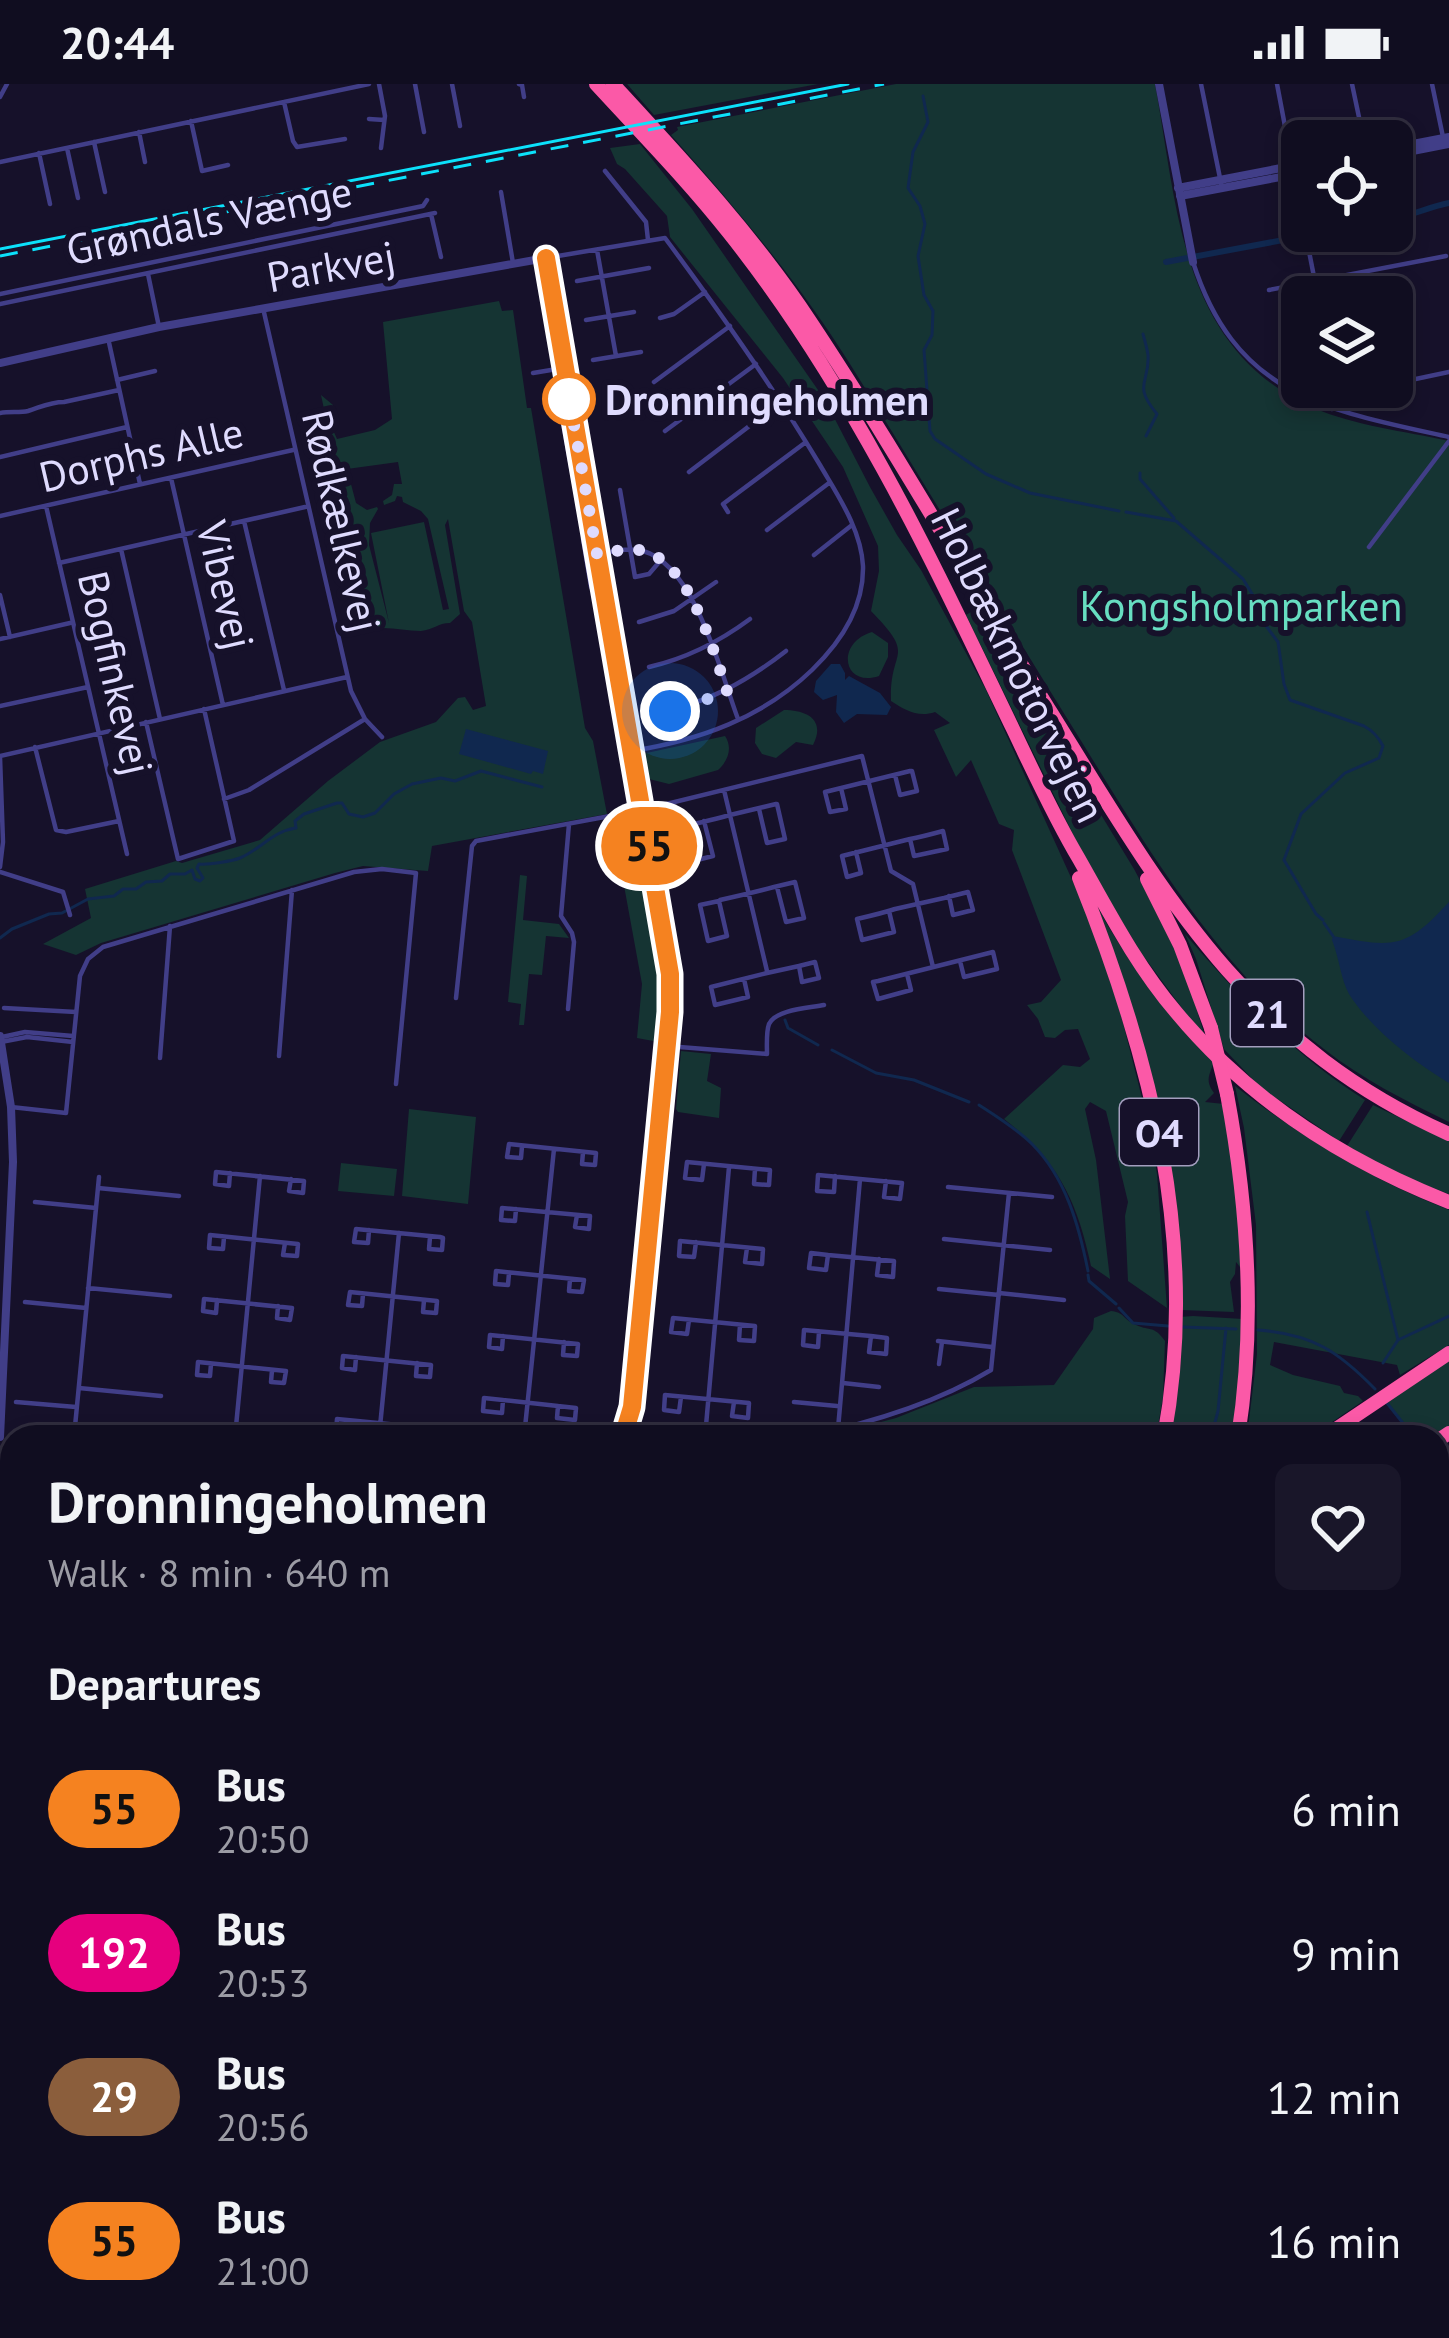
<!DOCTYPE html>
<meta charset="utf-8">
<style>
:root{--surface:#100d20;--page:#191629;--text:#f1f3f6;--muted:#9c9ca5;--line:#302d3e}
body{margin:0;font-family:"PT Sans",sans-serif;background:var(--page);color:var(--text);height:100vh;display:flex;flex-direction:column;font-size:45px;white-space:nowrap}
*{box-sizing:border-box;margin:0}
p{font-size:39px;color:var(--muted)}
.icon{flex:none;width:66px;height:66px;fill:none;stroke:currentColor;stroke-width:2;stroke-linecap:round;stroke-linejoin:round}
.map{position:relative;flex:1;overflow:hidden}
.sheet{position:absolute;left:0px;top:1341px;width:1449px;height:915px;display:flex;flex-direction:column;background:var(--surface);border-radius:36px 36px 0 0;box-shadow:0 6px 18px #0003,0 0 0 3px var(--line)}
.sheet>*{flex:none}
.badge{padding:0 24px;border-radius:39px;font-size:42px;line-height:78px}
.controls{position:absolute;left:1281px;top:36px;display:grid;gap:24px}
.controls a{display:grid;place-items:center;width:132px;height:132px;border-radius:18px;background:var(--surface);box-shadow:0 6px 18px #0003,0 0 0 3px var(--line);font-size:60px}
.you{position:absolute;width:60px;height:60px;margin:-30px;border:9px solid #fff;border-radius:50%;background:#1a73e8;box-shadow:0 0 0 18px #1a73e833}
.map>.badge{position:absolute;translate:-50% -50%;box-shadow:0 0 0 6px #fff}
h2{padding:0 48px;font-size:45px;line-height:108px}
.round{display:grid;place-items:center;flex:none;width:126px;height:126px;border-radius:18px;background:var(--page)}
.summary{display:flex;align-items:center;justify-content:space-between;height:204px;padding:0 48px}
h1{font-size:57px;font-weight:700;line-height:90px}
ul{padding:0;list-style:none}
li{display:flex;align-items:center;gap:36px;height:144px;padding:0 48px}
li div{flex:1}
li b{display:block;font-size:45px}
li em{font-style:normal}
li .badge{min-width:132px;font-weight:700;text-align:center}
.status{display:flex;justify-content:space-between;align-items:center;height:84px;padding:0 60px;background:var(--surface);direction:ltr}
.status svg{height:33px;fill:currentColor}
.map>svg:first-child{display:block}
.green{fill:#153433;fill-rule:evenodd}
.water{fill:#10284f}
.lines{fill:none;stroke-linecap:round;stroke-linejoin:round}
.stream{stroke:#10284f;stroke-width:3}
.canal{stroke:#10284f;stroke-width:6}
.minor{stroke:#413e88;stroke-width:4.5}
.tertiary{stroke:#413e88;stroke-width:8}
.secondary{stroke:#7875fc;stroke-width:9}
.motorway{stroke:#fb59a7;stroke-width:14}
.tram{stroke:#0ce1fa;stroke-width:3}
.rail{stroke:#0ce1fa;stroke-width:3;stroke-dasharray:18 15;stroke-linecap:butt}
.motorway-bridge{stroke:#fb59a7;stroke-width:14}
.line-casing{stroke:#fff;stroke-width:27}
.line{stroke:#f58220;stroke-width:18}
.walk{stroke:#dfdbfe;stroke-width:12;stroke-dasharray:0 21.6}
.stop-dot{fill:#fff;stroke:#f58220;stroke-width:6}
.labels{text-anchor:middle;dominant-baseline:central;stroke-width:12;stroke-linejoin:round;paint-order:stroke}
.shield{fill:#16112a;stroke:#a39ebe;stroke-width:3}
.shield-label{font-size:39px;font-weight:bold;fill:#dfdbfe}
.street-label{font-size:42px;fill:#dfdbfe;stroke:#16112a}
.stop-label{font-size:42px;font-weight:bold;fill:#dfdbfe;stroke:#16112a;text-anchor:start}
.park-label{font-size:42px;fill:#67dec1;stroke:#16112a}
</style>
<div class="status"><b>20:44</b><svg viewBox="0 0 49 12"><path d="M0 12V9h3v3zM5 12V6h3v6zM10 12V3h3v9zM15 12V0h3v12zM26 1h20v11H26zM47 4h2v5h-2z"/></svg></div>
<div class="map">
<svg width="1449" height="2254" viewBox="0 0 1449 2254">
<rect width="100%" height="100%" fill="#16112a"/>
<path class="green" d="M627 0H818L654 31Z
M896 0H1155C1178 125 1180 265 1314 324 1355 342 1405 347 1449 357V1038C1406 1017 1362 995 1324 965 1219 885 1151 770 1083 660 1004 534 929 406 850 280 798 197 736 124 671 51L678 46 677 43Z
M640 60 692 125 825 316 870 403 897 451 921 486 986 606 1088 831 1120 927 1149 1042 1157 1090 1167 1224 1128 1197 1125 1132 1128 1118 1106 1027 1090 1018 1085 1025 1096 1076 1110 1195 1091 1182C1077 1116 1058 1077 1004 1035L1063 981 1080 983 1090 975 1078 945 1065 946 1055 954 1045 953 1038 935 1027 921 1041 918 1061 896 1012 766 1014 746 999 740 971 676 956 693 934 646 950 639 935 628C918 634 905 626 891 617 889 563 918 575 871 527L879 487 878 462 843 383 783 294 670 153 667 132 625 85 617 80 610 64Z
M499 217 502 227 513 226 527 324H531L585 644 593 657 607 730 432 762 428 787 363 782 335 789 101 859 76 871 43 860 91 834 85 805 176 777 182 779 260 756 328 697 380 658 436 638 458 614 465 613 473 626 486 622 472 538 464 527 448 435 445 441 460 530 450 539C438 539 433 546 421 547 404 547 389 542 371 545L321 311 333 321V346L337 355 375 346 392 335 383 238ZM398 378 402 400H394L392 411 383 417 384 421 395 417 397 412 402 413 403 418 421 427 428 435 449 525 443 526 424 438 371 449 389 539 369 461 370 439 378 425 377 423 367 426 356 419 347 385Z
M976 525 1134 785 1166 845 1187 893 1204 950 1199 947 1142 870 1092 789 966 531Z
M872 548 888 559V573L879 592C843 604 835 559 872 548Z
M784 626C807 626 826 636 813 661L796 658 776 674 762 670 755 659 756 644Z
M725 652C733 664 728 677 718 686L669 700 645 694 642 670Z
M640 731 668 895 664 959 637 954 642 900 612 736Z
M520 791 527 792 523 836 559 840 569 854 546 852 542 891 529 890 524 941H519L521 920 508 918Z
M1089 807C1122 872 1163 926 1214 978 1209 992 1205 996 1214 1009L1205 1018 1224 1020 1242 1153 1240 1183 1236 1178 1235 1190 1230 1198 1234 1228 1181 1226 1167 1064Z
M1185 850C1239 913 1295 972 1365 1016L1339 1057 1260 1003 1224 965 1196 875Z
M681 967 711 970 707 997 721 1004 719 1034 678 1028 676 1025Z
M1235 1002C1302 1054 1370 1095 1449 1126V1261L1400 1291 1397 1281 1274 1258 1270 1281 1293 1291 1340 1302 1344 1309 1358 1312 1363 1317 1310 1353H1247L1257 1270 1256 1141 1244 1044Z
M1373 1021 1449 1057V1110L1402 1092 1347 1062Z
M409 1025 476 1033 468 1120 402 1112Z
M341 1079 397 1085 394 1112 338 1107Z
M1111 1227C1124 1228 1123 1235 1134 1240 1149 1248 1153 1240 1165 1257L1163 1313 1156 1353H825L896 1334 974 1303 1054 1301 1093 1245 1094 1234Z
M1193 1232 1243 1235 1242 1275 1233 1353H1168L1180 1233Z
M1449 1274V1342L1432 1353H1414L1384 1316Z
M1437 1884 1449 1889V2021L1437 2013Z
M934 2244H1268L1271 2251 1279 2254H933Z"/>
<path class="water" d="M831 580H840L845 589V596L849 592 880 609 891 623 887 631 857 630 844 639 836 628 837 611 823 616 814 608 816 597Z
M466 645 548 667 543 690 533 687 531 690 459 670Z
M1449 818V999C1413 977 1372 946 1349 910 1341 896 1339 873 1332 856L1333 852C1394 864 1406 865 1449 818Z"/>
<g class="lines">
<path class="stream" d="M923 12 928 38 913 68 908 104 920 122 925 140 918 172 924 211 933 227 932 251 924 266 930 347 935 355 986 390 1030 409 1119 427
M1143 250C1145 257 1147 264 1148 271 1150 299 1132 300 1157 330L1146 352
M1140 389V395L1174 434
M1126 428 1176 437 1243 495 1254 513V521L1261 535 1278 558 1284 600 1290 616 1364 642C1373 647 1378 652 1383 662L1379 674 1345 689 1301 730 1284 776 1316 830 1323 836
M1324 839 1333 852
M0 854 12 845 49 830 62 829 88 815 114 812 123 805H136L146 798 162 797 170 790H185L192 786 195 795 200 797 203 794 197 784 199 780C208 781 233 777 240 774 261 765 273 747 296 744L295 737 304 730 337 719H342L349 730 363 733 375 729 394 710 412 700 441 694 455 697 481 687 542 703
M785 936 788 944 818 961
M832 966 876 989 914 996 969 1018
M979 1021C996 1032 1017 1045 1032 1060 1066 1094 1079 1142 1088 1187
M1367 1128 1398 1256 1383 1279
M1088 1191 1089 1197 1116 1220
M1119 1224 1133 1239 1168 1242
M1183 1243 1236 1245
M1258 1246C1312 1250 1338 1267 1375 1305
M1398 1256 1449 1232
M1387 1319 1414 1353
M1211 1353 1218 1327 1226 1244
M1437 1505H1449"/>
<path class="canal" d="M1392 135C1413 131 1429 123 1449 119
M1166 178 1331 147"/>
<path class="minor" d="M379 0 385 32 381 64
M415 0 424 48
M452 0 460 42
M519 0 522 1 524 13
M1201 0 1222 104
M1277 0 1302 132
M1352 0 1364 57
M1432 0 1443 53
M0 13 7 0
M284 18 293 57 297 63 345 55
M369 35 384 36
M191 37 202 87 228 81
M139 48 145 78
M94 58 105 108
M67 64 78 114
M39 69 50 120
M0 78 369 0
M605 87 646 138 648 156
M501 108 513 179
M1285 113 1298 111
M431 130 441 173
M1305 147 1318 213
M597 166 616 272
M546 174 665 154C720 228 773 302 820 381 838 412 861 445 863 482 864 523 841 558 812 586 762 634 700 656 632 667
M1193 178C1236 313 1327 326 1449 353
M148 190 159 243
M577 197 649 184
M1269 206 1446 172
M0 210 423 122 427 116
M0 220 435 129
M263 224 351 607 365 635 382 653
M660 234 674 230 705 208
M586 236 634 228
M108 254 140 400
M1392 274 1403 271 1408 296
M593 276 641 268
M533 289 563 284
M555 295 581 437
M117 296 155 287
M654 298 730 242
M1392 300 1449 288
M1332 325 1335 303
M0 329C9 327 20 329 28 327 41 323 50 318 64 318L119 306
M665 347 756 280
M0 373 127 343
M689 388 781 318
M171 394 223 621
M620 406 635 493 649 490 661 476
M46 422 127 770
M728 428 723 420 806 358
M0 432 293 366
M244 437 284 606
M767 446 829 399
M1369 463 1449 357
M121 465 160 635
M597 470C611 468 629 463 643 467 695 481 721 590 738 635
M814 471 852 441
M59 479 305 423
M591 503 583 455 594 453
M0 511 10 553
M639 538 674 527 716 498
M0 555 70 539
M649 583C688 574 719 558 750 535
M0 622 88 603
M658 629C707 619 746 598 786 567
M146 638 178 775 234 757 204 625
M35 663 56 746 66 748 119 737
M0 672 347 593
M0 673 3 758 0 783
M841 704 846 725 830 728 825 708C854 701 882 694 910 687H912L917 707 900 711 895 691
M724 706 767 887
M224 715 249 706 365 635
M704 737 713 772 693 777 685 742C700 739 715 735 730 731L776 720H777L785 755 767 759 759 725
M856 768 861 789 847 793 842 772 910 755C921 753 932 750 943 747L947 765 914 772 910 755
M0 788 63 808 70 831
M719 817 727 852 708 857 700 821 719 817 720 816C738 812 756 808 774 803L795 798 804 834 786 838 777 803
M889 827 894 848 862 856 857 835C870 832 883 829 895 825L944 814 968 808 973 826 953 831 949 812
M907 890 911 906 878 915 873 898 878 897 993 868 997 885 964 893 960 877
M744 895 748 913 715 921 711 903 767 889 799 882 802 898 819 894 815 878 799 882
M456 914 472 762 476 757 642 726 862 672 891 787 913 800 933 883
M4 924 76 928
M568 925 574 858 572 849 561 832 569 740
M2 953 25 948 73 952
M1 958 27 953 73 958
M667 962 767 970C767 962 766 948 769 940 776 925 810 924 824 921
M279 972 292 806
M160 974 170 842
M11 1023 66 1029 80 892 88 875 103 863 354 788 382 785 416 789 396 1000
M522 1062 521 1074 507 1073 509 1060 596 1069 595 1081 582 1080 583 1068
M704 1080 702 1096 685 1094 687 1078 770 1086 769 1101 754 1100 755 1085
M230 1089 229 1102 215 1100 216 1088 304 1097 303 1109 289 1107 291 1095
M835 1092 834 1108 817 1107 818 1091 902 1099 900 1115 884 1113 886 1097
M948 1103 1052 1113
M98 1104 179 1112
M35 1118 96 1124
M516 1125 515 1137 501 1136 502 1124 590 1132 589 1145 575 1143 577 1131
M369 1146 368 1159 354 1158 356 1145 440 1153 443 1154 442 1166 429 1165 430 1153
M224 1153 223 1165 209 1164 210 1151 298 1160 297 1172 283 1171 285 1159
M944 1155 1050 1166
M696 1158 694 1173 679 1172 680 1157 763 1165 762 1180 745 1178 747 1164
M828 1171 811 1169 809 1184 826 1186 828 1171 894 1177 893 1193 877 1191 879 1175
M509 1189 508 1201 495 1200 496 1187 584 1196 582 1208 569 1207 570 1195
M88 1204 170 1212
M939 1205 999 1211
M999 1209 1064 1216
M363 1210 362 1222 348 1221 350 1208 437 1217 436 1229 423 1228 424 1216
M217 1216 216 1229 203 1227 204 1215 292 1224 290 1236 277 1234 278 1222
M25 1218 86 1224
M689 1236 687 1250 671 1248 673 1234 755 1242 754 1257 739 1256 740 1241
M819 1248 818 1263 803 1261 804 1246 871 1252 869 1268 886 1270 887 1254 871 1252
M503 1252 502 1265 489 1263 490 1251 578 1260 577 1272 563 1271 564 1258
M938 1257 992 1263
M356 1273 355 1286 342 1284 343 1272 431 1281 430 1293 416 1292 417 1279
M211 1280 210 1292 197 1291 198 1278 286 1287 284 1299 271 1298 272 1286
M939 1280 942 1258
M843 1299 879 1303
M79 1304 161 1312
M681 1313 679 1328 664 1326 665 1311 749 1319 748 1334 732 1332 734 1318
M503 1316 502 1329 483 1327 484 1314 576 1324 575 1336 557 1334 558 1322
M16 1318 76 1323
M794 1318 837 1322
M354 1337 353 1349 336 1348 337 1335 429 1344
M838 1345 860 1095
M74 1353 99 1093
M189 1353 190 1341 285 1351
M235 1353 260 1092
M379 1353 399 1149
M524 1353 554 1065
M705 1353 729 1083
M803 1353C867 1340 935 1320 991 1286L1009 1109
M0 1615 12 1617
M0 1997 12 1999
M1437 2017 1449 2027
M689 2254 696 2244"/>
<path class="tertiary" d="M1159 0 1193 178
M1392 64 1449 53
M1392 71 1449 60
M1178 104 1302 80
M1180 112 1302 89
M0 279 159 243 546 174 670 890V928L630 1353
M0 952 11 1023 13 1078 0 1353
M623 1353 628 1336
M0 1383 6 1391 0 1399"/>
<path class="secondary" d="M0 2223 12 2230
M0 2234 12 2241
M18 2244 36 2254
M37 2244 54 2254"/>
<path class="motorway" d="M596 0C641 49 688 97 729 149 788 223 838 303 883 385 930 470 971 558 1013 645 1034 689 1054 733 1079 775 1109 828 1136 881 1176 928 1248 1015 1345 1077 1449 1118
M613 0C683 76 753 151 810 237 895 365 971 500 1052 630 1163 809 1247 960 1449 1050
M1079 794C1151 973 1200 1160 1164 1353
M1147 795 1180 861 1211 944
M1227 1010C1248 1123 1256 1239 1238 1353
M1324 1353 1449 1269
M1437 1357 1449 1349
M908 2254 910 2244
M924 2254 925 2244"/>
<path class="tram" d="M0 165 848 0"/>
<path class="rail" d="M0 172 884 0
M1437 1395 1449 1387
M657 2254 662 2244"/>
<path class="motorway-bridge" d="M1211 944 1227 1010"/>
</g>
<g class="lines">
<g class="line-casing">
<path id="line" d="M546 174 670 890V928L632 1323 623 1353"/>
</g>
<use href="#line" class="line"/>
<path class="walk" d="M569 315 568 307 597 470C612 468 630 463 645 467 691 482 713 566 727 607L700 618 670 627"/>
</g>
<circle class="stop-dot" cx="569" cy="315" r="24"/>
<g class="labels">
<g class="shield">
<rect x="1231" y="896" width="72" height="66" rx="9"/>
<rect x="1120" y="1015" width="78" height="66" rx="9"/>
</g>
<g class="shield-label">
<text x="1267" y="929">21</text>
<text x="1159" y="1048">O4</text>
</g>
<g class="street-label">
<text transform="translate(209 136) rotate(-12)">Grøndals Vænge</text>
<text transform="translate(331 182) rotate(-10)">Parkvej</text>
<text transform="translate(141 370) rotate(-13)">Dorphs Alle</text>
<text transform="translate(342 437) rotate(77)">Rødkælkevej</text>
<text transform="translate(226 501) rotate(77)">Vibevej</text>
<text transform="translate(1019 581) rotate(64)">Holbækmotorvejen</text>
<text transform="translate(116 589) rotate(77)">Bogfinkevej</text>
</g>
<g class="stop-label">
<text x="605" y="315">Dronningeholmen</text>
</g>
<g class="park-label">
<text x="1241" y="521">Kongsholmparken</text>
</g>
</g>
</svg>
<div class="controls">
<a><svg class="icon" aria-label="locate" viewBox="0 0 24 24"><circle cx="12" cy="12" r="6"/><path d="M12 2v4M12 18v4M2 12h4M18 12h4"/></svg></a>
<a><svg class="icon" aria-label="layers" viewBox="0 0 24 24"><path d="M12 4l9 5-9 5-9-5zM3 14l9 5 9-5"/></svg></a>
</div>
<div class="you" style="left:670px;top:627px"></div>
<b class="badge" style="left:649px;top:762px;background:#f58220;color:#111">55</b>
<section class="sheet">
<div class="summary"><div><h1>Dronningeholmen</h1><p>Walk · 8 min · 640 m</p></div><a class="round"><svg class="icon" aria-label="heart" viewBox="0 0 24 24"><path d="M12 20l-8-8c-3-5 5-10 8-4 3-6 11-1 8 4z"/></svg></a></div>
<h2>Departures</h2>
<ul>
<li><span class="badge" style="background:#f58220;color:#111">55</span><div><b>Bus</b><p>20:50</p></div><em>6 min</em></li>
<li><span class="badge" style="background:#e6007e;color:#fff">192</span><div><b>Bus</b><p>20:53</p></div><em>9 min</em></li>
<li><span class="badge" style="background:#8b5e3c;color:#fff">29</span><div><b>Bus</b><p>20:56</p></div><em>12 min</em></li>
<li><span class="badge" style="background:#f58220;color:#111">55</span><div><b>Bus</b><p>21:00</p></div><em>16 min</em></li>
</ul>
</section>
</div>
